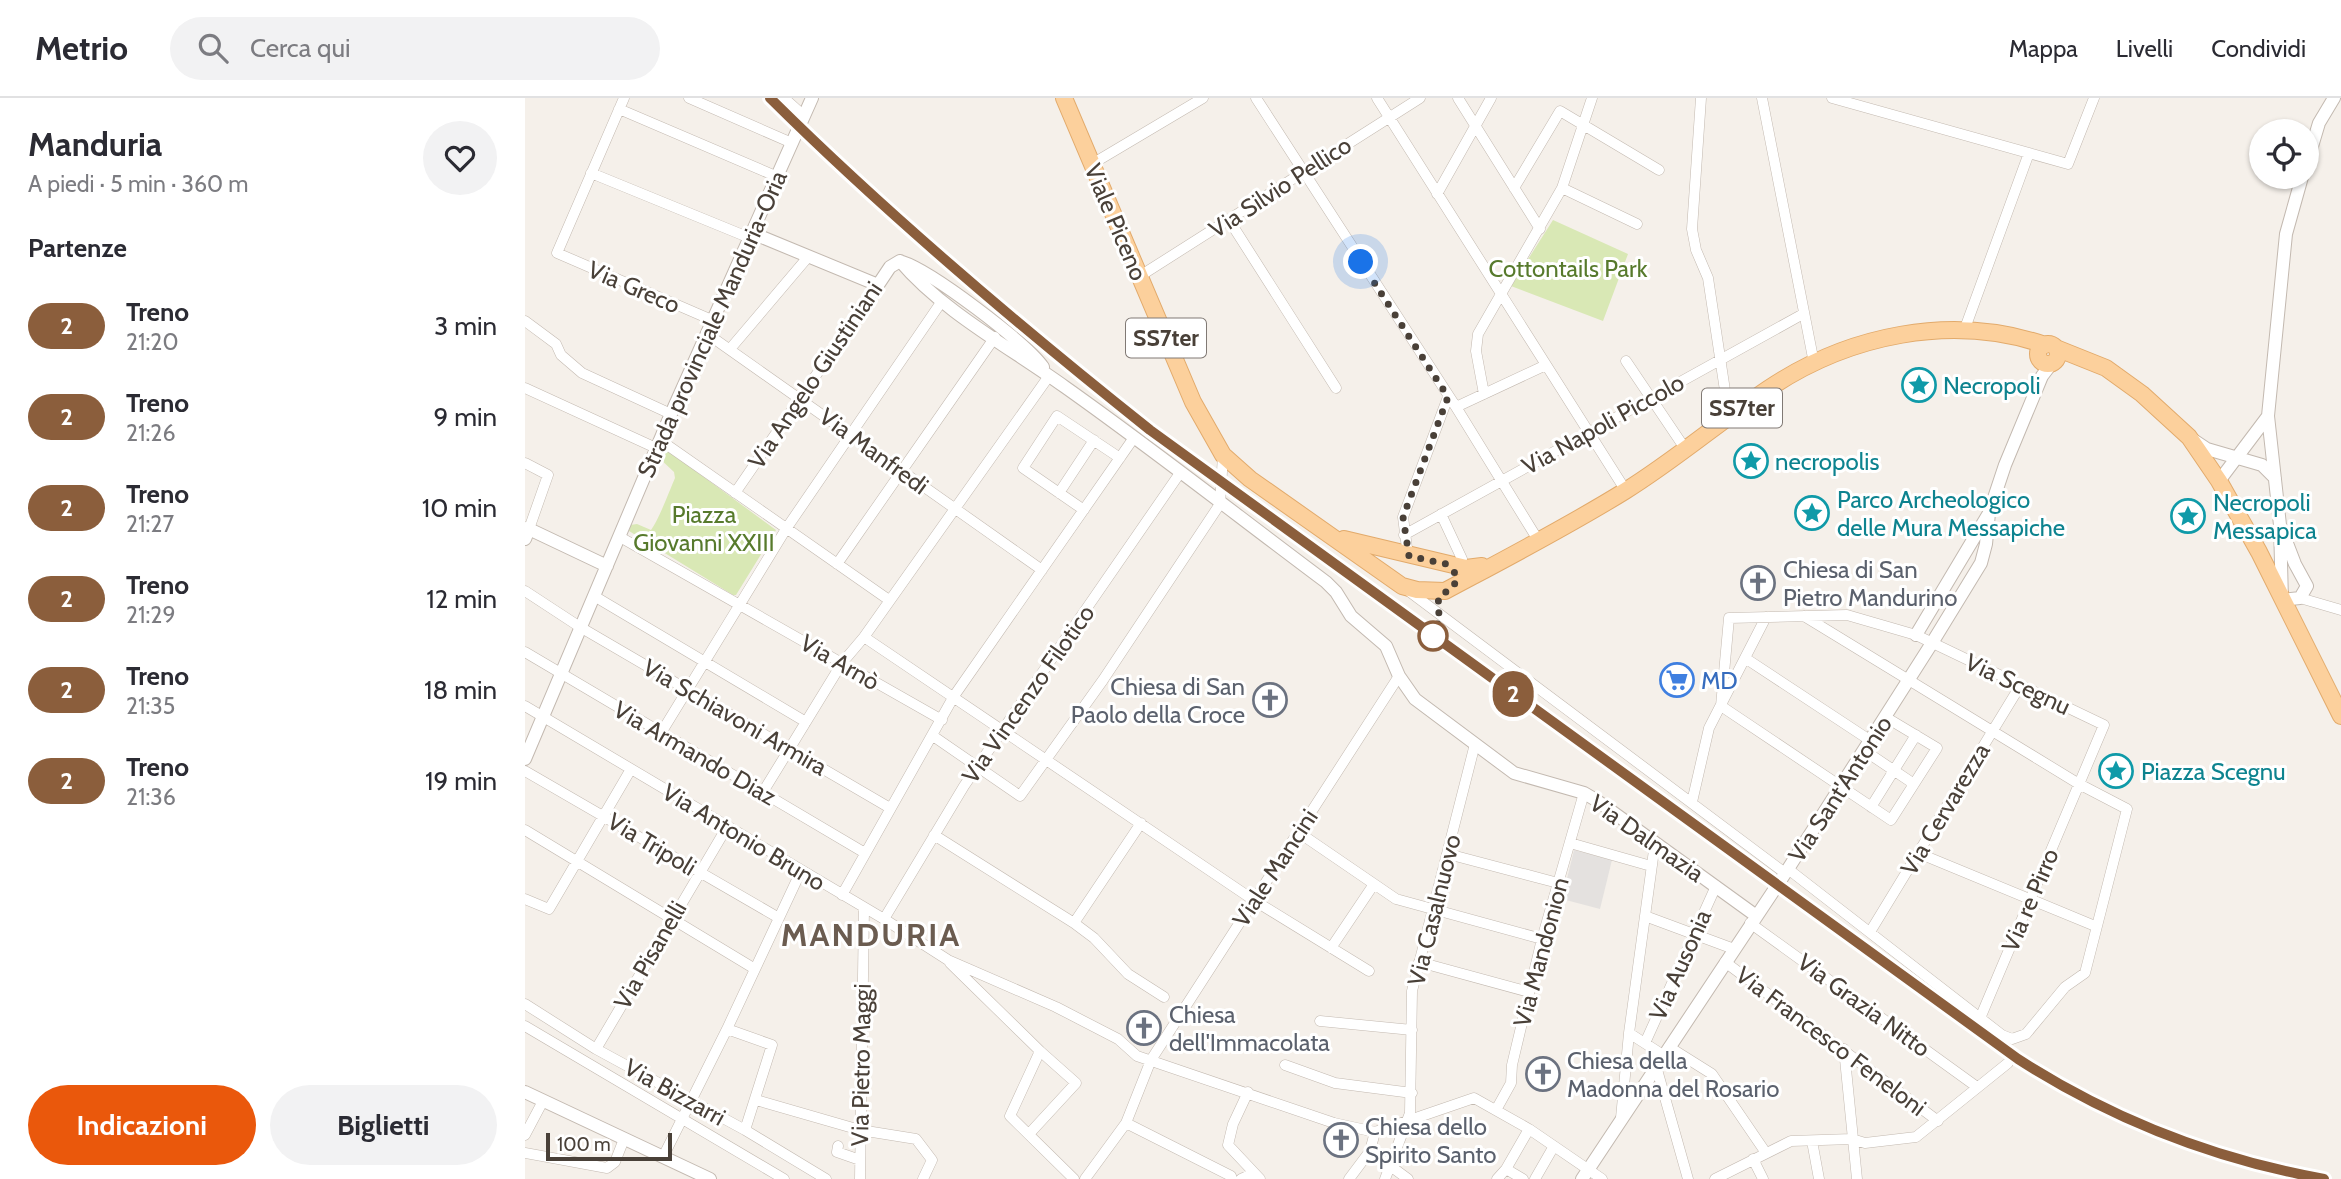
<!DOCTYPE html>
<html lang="it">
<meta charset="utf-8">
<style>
:root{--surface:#fff;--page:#f2f2f3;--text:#2b2b33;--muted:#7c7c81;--line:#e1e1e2;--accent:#ea580c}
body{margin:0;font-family:Cabin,sans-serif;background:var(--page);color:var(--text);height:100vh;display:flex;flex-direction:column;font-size:26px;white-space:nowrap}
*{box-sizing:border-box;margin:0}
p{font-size:23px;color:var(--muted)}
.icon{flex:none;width:38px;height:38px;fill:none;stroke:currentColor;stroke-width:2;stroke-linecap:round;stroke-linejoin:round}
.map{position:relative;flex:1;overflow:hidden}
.details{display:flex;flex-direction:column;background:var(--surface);width:525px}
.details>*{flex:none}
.badge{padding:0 14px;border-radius:23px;font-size:24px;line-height:46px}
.fabs{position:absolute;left:1724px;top:21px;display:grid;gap:14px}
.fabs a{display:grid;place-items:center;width:70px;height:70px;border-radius:50%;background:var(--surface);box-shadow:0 2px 5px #0004;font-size:35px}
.scale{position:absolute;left:21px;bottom:18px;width:126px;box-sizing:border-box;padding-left:7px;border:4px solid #494038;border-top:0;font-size:19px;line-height:24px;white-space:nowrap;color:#494038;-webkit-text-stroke:5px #fff;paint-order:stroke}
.you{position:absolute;width:35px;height:35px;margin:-18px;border:5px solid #fff;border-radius:50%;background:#1a73e8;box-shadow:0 0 0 10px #1a73e833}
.map>.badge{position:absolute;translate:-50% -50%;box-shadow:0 0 0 4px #fff}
h2{padding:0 28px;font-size:26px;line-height:63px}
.round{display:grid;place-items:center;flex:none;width:74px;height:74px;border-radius:37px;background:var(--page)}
.overview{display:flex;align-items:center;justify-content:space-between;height:119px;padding:0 28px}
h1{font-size:33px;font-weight:700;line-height:52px}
.primary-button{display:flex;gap:14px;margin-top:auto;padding:14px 28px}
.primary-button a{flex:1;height:80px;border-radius:42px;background:var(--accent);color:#fff;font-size:28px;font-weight:700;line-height:80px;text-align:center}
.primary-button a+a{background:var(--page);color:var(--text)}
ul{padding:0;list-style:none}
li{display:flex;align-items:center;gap:21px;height:91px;padding:0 28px}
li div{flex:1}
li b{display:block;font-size:26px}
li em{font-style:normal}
li .badge{min-width:77px;font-weight:700;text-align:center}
header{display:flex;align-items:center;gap:42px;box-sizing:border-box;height:98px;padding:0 35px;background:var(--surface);border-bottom:2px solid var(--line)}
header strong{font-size:33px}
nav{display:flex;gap:38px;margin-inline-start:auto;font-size:24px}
.search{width:490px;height:63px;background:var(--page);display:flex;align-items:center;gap:18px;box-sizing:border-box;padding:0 24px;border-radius:38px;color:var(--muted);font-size:26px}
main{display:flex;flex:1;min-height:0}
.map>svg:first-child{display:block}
.green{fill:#d9e8b5}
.parking{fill:#e4e1df}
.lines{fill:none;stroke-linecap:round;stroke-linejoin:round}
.minor-casing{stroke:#c3b9b0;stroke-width:11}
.tertiary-casing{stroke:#c3b9b0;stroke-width:14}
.primary-casing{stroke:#e2aa6b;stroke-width:18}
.minor{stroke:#fff;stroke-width:10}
.tertiary{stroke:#fff;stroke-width:12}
.primary{stroke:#fcd09c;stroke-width:16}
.rail{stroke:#999;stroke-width:2.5;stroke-dasharray:9 9;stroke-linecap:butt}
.line-casing{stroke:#fff;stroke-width:16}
.line{stroke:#8b5e3c;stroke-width:10}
.walk{stroke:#494038;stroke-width:7;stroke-dasharray:0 12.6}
.stop-dot{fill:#fff;stroke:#8b5e3c;stroke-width:3.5}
.labels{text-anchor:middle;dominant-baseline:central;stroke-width:6;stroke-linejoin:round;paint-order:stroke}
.shield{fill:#fff;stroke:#807974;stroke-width:2}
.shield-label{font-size:23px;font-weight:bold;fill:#494038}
.street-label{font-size:24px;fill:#494038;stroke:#fff}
.park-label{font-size:24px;fill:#577a2c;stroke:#fff}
.culture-label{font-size:24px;fill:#0d838f;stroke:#fff;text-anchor:start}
.worship-label{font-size:24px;fill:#5b616d;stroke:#fff;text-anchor:start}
.shop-label{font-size:24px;fill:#366cbe;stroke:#fff;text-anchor:start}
.district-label{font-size:32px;font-weight:bold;letter-spacing:2px;fill:#6b5c50;stroke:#fff}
</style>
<header>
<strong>Metrio</strong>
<div class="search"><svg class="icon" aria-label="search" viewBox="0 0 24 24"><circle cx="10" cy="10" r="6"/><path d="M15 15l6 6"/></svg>Cerca qui</div>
<nav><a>Mappa</a><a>Livelli</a><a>Condividi</a></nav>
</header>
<main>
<section class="details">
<div class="overview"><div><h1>Manduria</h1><p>A piedi · 5 min · 360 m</p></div><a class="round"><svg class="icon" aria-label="heart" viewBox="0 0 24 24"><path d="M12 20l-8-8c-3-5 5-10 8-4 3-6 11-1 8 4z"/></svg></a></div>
<h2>Partenze</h2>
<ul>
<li><span class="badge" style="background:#8b5e3c;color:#fff">2</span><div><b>Treno</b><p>21:20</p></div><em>3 min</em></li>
<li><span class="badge" style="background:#8b5e3c;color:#fff">2</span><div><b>Treno</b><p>21:26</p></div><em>9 min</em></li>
<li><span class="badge" style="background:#8b5e3c;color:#fff">2</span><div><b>Treno</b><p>21:27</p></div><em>10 min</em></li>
<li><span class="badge" style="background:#8b5e3c;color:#fff">2</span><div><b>Treno</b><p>21:29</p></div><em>12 min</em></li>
<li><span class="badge" style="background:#8b5e3c;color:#fff">2</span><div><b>Treno</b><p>21:35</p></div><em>18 min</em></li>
<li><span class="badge" style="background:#8b5e3c;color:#fff">2</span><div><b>Treno</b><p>21:36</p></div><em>19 min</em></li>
</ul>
<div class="primary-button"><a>Indicazioni</a><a>Biglietti</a></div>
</section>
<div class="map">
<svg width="1816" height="1081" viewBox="0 0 1816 1081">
<rect width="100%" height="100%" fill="#f5f0ea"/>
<path class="green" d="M1028 122 1103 156 1078 223 986 188Z
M142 352 251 432 211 497H208L104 433 105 427 112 426 126 432C134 421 144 394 150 380L149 374 133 359Z"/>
<path class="parking" d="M1049 752 1087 762 1075 811 1037 801Z"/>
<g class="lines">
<g class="minor-casing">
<path id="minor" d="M99 0 32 155 187 222
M164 0 267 45
M259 0 279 18
M731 0 931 309 1013 442
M852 0 1101 393
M933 0 1015 131
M1176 0 1167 131 1171 152 1183 180 1204 319
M1237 0 1289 265
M1307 0 1543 66 1569 0
M94 11 253 79
M567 66 678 0
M66 75 225 140
M989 90 1035 13 1134 72
M1037 90 1112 126
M912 96 966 0
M704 122 811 290
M615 178 895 0
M0 223 31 246 36 257 57 275 146 316
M1439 233 1504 55
M181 235 517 472
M205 251 283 159
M1101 263 1161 352
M0 290 131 350
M959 296 951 253 953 236 1037 90 1067 0
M931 309 1021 267
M135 342 364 502
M0 365 23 377 4 431 0 429
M210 395 353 187
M534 395 569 342
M559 412 498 370 532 318 595 360
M916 416 937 461
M879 437 1278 216
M95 439 417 622
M883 458 878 419 923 299
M312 466 470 239
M0 493 55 529 365 710
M885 494 1260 775
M69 498 281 624
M1775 500 1816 512
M339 539 730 803 844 873
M0 554 340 755
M1220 560 1346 643
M0 608 359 821 423 862 531 909 593 941 612 958 809 1025 850 1034
M1196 608 1204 520 1322 517 1391 537 1579 627 1456 918
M1196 608 1366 722 1412 650 1362 620
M136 635 261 431 417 203
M408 638 495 698 578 582 695 406 698 357
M1340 653 1389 686
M0 673 254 820
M238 694 317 565 339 539 524 278
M1167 704 1184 630 1241 519
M1346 709 1391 637
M0 732 230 871
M773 734 871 801 1017 841
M409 737 549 825 569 840 603 876 639 899
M1045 745 1126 768
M1393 755 1570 828
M923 756 1033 785
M1263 771 1477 937 1487 941 1501 936 1540 889 1560 875 1602 711 1554 686 1279 518
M317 797 429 598 608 341
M0 801 24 811 106 671
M1120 818 1209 851
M359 821 439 688 655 375
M549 825 616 725
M1225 825 1452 989
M1345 834 1495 588
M806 850 849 786
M894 864 1004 894
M1200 864 1413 1023
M425 865 515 953 485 1018 549 1081
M0 906 71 951 220 1032 301 1081
M795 923 887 932
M0 928 259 1081
M202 931 247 947 220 1032
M1104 935 1138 957
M1120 945 1191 788
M1144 949 1187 976 1241 1055
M71 951 202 729
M1319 951 1332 1081
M760 967 810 985 887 995
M1131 968 1163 1081
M723 994 708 1026 703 1047 735 1081
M231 1002 335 1032 391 1041 407 1062 398 1081
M971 1012 986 985 987 967 1017 841 1059 695
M1096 1020 1104 935 1130 745
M601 1025 706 1078 707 1081
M850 1034 949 1000 1004 1031 1077 1081
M504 1036 551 985 515 953
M0 1037 18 1003
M1287 1043 1294 1081
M313 1048 312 1054 335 1062
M845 1053 883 1081
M0 1055 82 1070 90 1064 99 1041
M138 1059 202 931 276 773
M1228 1061 1238 1081
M981 1071 998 1081
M335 1081 339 811
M560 1081 601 1025 626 962 874 578
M716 1081 729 1075
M824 1081 845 1053 850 1034
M860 1081 885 1015 887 893 950 646
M972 1081 981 1071 1004 1031
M1010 1081 1029 1048
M1190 1081 1266 1043 1327 1041 1340 1045 1391 1039 1483 965"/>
</g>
<g class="tertiary-casing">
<path id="tertiary" d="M1782 65 1794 25 1809 0
M227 135 353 187 365 169 375 163
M375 163C418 214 486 250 540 289 629 352 714 419 801 484L811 494 826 518 861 548 874 578 890 601 989 675 1059 695 1071 702 1230 817
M377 164C406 173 500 244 518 269
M1667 341 1682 351 1737 367 1750 380
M1694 383 1743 318
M1755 427 1757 502 1775 500 1782 488 1770 466 1755 427 1743 318 1761 136 1777 79
M0 441 4 431 82 468
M1391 537 1464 415 1480 367 1517 278 1527 265
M0 661 146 316 287 0
M0 994 185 1081
M1057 1081 1263 771 1407 545 1456 465 1461 446 1464 415"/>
</g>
<g class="primary-casing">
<path id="primary" d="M539 0 668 304 698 357 725 381 877 488 892 492 920 493C980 461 1042 429 1100 393 1150 362 1194 324 1243 291 1323 237 1426 215 1520 247
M1513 256a10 10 0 1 1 20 0a10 10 0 1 1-20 0Z
M1531 250 1581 270 1617 296 1664 339 1694 383 1734 454 1816 618
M819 441 941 470 957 468"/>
</g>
<use href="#minor" class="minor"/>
<use href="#tertiary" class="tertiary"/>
<use href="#primary" class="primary"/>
<path class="rail" d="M245 0C365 119 493 228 626 332L1493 961C1588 1022 1688 1061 1799 1081"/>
</g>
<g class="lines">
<g class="line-casing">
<path id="line" d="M245 0C365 119 493 227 625 332L1493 961C1588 1022 1689 1061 1799 1081"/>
</g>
<use href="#line" class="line"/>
<path class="walk" d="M836 164 923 299 878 419 884 458 921 466 932 477 929 488 914 499 912 513 916 517 908 538"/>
</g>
<defs>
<g id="sight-ring" transform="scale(1.75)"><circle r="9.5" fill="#fff" stroke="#0f9aa8" stroke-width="1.5"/><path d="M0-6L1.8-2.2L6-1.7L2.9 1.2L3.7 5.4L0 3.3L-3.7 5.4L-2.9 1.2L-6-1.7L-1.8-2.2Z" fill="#0f9aa8"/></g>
<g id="church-ring" transform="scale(1.75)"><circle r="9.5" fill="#fff" stroke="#6b7280" stroke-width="1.5"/><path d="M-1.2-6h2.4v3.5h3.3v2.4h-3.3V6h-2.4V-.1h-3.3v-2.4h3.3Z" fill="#6b7280"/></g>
<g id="supermarket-ring" transform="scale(1.75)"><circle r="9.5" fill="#fff" stroke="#3f7fe0" stroke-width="1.5"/><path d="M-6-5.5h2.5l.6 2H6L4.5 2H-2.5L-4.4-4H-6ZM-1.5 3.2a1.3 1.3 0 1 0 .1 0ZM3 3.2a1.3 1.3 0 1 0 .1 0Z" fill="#3f7fe0"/></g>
</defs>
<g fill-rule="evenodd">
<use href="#sight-ring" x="1394" y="287"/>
<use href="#sight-ring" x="1226" y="363"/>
<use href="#sight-ring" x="1287" y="415"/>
<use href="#sight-ring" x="1663" y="418"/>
<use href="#church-ring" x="1233" y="485"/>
<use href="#supermarket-ring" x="1152" y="582"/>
<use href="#church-ring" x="745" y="602"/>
<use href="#sight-ring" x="1591" y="673"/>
<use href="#church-ring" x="619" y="930"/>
<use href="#church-ring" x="1018" y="976"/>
<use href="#church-ring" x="816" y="1042"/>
</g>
<circle class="stop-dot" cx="908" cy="538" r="14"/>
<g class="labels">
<g class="shield">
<rect x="601" y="220.5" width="80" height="39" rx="5"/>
<rect x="1177" y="290.5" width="80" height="39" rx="5"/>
</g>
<g class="shield-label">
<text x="641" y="240">SS7ter</text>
<text x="1217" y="310">SS7ter</text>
</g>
<g class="street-label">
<text transform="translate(755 89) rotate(-33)">Via Silvio Pellico</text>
<text transform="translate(591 124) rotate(67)">Viale Piceno</text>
<text transform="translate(109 189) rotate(23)">Via Greco</text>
<text transform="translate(187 226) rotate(-66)">Strada provinciale Manduria-Oria</text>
<text transform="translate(290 277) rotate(-56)">Via Angelo Giustiniani</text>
<text transform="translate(1078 326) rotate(-29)">Via Napoli Piccolo</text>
<text transform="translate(349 353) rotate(36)">Via Manfredi</text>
<text transform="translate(315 564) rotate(30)">Via Arnò</text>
<text transform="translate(1493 586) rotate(25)">Via Scegnu</text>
<text transform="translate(503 596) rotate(-55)">Via Vincenzo Filotico</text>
<text transform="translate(210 619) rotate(30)">Via Schiavoni Armira</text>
<text transform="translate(170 655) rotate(30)">Via Armando Diaz</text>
<text transform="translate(1315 691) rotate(-57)">Via Sant'Antonio</text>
<text transform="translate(1420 711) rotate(-59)">Via Cervarezza</text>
<text transform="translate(219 739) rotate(31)">Via Antonio Bruno</text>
<text transform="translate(1122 740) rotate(35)">Via Dalmazia</text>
<text transform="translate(127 746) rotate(31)">Via Tripoli</text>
<text transform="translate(750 770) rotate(-57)">Viale Mancini</text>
<text transform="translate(1505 802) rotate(-67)">Via re Pirro</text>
<text transform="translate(909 812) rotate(-76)">Via Casalnuovo</text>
<text transform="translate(1016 854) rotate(-75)">Via Mandonion</text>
<text transform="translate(125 857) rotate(-60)">Via Pisanelli</text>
<text transform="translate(1155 867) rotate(-66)">Via Ausonia</text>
<text transform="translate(1339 907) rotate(36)">Via Grazia Nitto</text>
<text transform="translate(1306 943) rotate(37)">Via Francesco Feneloni</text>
<text transform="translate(336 967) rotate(-89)">Via Pietro Maggi</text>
<text transform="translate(150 994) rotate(29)">Via Bizzarri</text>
</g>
<g class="park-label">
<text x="1043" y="170">Cottontails Park</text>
<text x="179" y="416">Piazza<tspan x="179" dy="28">Giovanni XXIII</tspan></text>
</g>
<g class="culture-label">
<text x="1418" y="287">Necropoli</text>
<text x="1250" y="363">necropolis</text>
<text x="1312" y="401">Parco Archeologico<tspan x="1312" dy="28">delle Mura Messapiche</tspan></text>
<text x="1688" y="404">Necropoli<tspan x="1688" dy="28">Messapica</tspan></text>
<text x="1616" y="673">Piazza Scegnu</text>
</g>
<g class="worship-label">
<text x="1258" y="471">Chiesa di San<tspan x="1258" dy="28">Pietro Mandurino</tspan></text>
<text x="720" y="588" text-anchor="end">Chiesa di San<tspan x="720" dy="28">Paolo della Croce</tspan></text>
<text x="644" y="916">Chiesa<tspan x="644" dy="28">dell'Immacolata</tspan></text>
<text x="1042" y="962">Chiesa della<tspan x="1042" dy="28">Madonna del Rosario</tspan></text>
<text x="840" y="1028">Chiesa dello<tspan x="840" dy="28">Spirito Santo</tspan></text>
</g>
<g class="shop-label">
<text x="1176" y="582">MD</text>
</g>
<g class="district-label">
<text x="346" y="836">MANDURIA</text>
</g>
</g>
</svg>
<div class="fabs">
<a><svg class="icon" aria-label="locate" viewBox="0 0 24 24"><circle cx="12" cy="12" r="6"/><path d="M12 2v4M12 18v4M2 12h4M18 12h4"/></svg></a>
</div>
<div class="scale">100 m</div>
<div class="you" style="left:836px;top:164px"></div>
<b class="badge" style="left:988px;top:596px;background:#8b5e3c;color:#fff">2</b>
</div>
</main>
